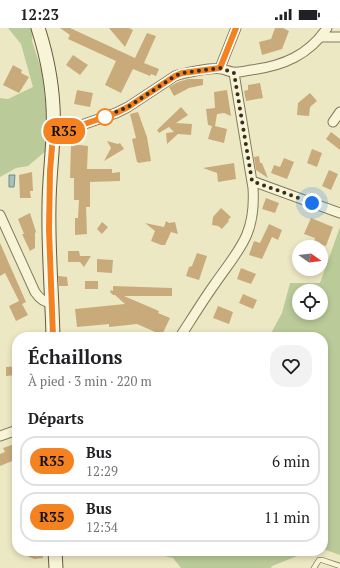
<!DOCTYPE html>
<html lang="fr">
<meta charset="utf-8">
<style>
:root{--surface:#fff;--page:#f2f2f2;--text:#202124;--muted:#757577;--line:#e0e0e0}
body{margin:0;font-family:"PT Serif",serif;background:var(--page);color:var(--text);height:100vh;display:flex;flex-direction:column;font-size:15px;white-space:nowrap}
*{box-sizing:border-box;margin:0}
p{font-size:13px;color:var(--muted)}
.icon{flex:none;width:22px;height:22px;fill:none;stroke:currentColor;stroke-width:2;stroke-linecap:round;stroke-linejoin:round}
.map{position:relative;flex:1;overflow:hidden}
.drawer{position:absolute;left:12px;top:304px;width:316px;height:224px;display:flex;flex-direction:column;background:var(--surface);border-radius:16px;box-shadow:0 2px 6px #0003}
.drawer>*{flex:none}
.badge{padding:0 8px;border-radius:13px;font-size:14px;line-height:26px}
.needle{width:26px;rotate:104deg}
.controls{position:absolute;left:292px;top:212px;display:grid;gap:8px}
.controls a{display:grid;place-items:center;width:36px;height:36px;border-radius:50%;background:var(--surface);box-shadow:0 2px 6px #0003;font-size:20px}
.you{position:absolute;width:20px;height:20px;margin:-10px;border:3px solid #fff;border-radius:50%;background:#1a73e8;box-shadow:0 0 0 6px #1a73e833}
.map>.badge{position:absolute;translate:-50% -50%;box-shadow:0 0 0 2px #fff}
h2{padding:0 16px;font-size:15px;line-height:36px}
.round{display:grid;place-items:center;flex:none;width:42px;height:42px;border-radius:16px;background:var(--page)}
.overview{display:flex;align-items:center;justify-content:space-between;height:68px;padding:0 16px}
h1{font-size:19px;font-weight:700;line-height:30px}
ul{padding:0;list-style:none}
li{display:flex;align-items:center;gap:12px;height:50px;margin:0 8px 6px;padding:0 8px;border:2px solid var(--line);border-radius:16px}
li div{flex:1}
li b{display:block;font-size:15px}
li em{font-style:normal}
li .badge{min-width:44px;font-weight:700;text-align:center}
.status{display:flex;justify-content:space-between;align-items:center;height:28px;padding:0 20px;background:var(--surface);direction:ltr}
.status svg{height:11px;fill:currentColor}
.map>svg:first-child{display:block}
.green{fill:#baca98;fill-rule:evenodd}
.water{fill:#a5c0bd;stroke:#6d8d8c}
.building{fill:#c9ab7b}
.lines{fill:none;stroke-linecap:round;stroke-linejoin:round}
.lane-casing{stroke:#867a5b;stroke-width:6}
.street-casing{stroke:#867a5b;stroke-width:11}
.secondary-casing{stroke:#685b3e;stroke-width:15}
.lane{stroke:#f8f4d7;stroke-width:4.5}
.street{stroke:#f8f4d7;stroke-width:9}
.secondary{stroke:#f8f4d7;stroke-width:13}
.line-casing{stroke:#fff;stroke-width:9}
.line{stroke:#f58220;stroke-width:6}
.walk{stroke:#372f1e;stroke-width:4;stroke-dasharray:0 7.2}
.stop-dot{fill:#fff;stroke:#f58220;stroke-width:2}
</style>
<div class="status"><b>12:23</b><svg viewBox="0 0 49 12"><path d="M0 12V9h3v3zM5 12V6h3v6zM10 12V3h3v9zM15 12V0h3v12zM26 1h20v11H26zM47 4h2v5h-2z"/></svg></div>
<div class="map">
<svg width="340" height="540" viewBox="0 0 340 540">
<rect width="100%" height="100%" fill="#ece8c4"/>
<path class="green" d="M8 0H33L32 13 42 44 48 97 47 122 28 138 16 140 0 149V70L8 71 33 59 21 16Z
M340 199V527L323 521V309H269L282 285 290 255H320ZM299 263H321V285H299Z
M157 523H310L272 538 271 540H181L173 530 156 526Z"/>
<path class="water" d="M9 147H15L14 159H9Z"/>
<path class="building" d="M60 0H70L135 30 147 5 156 8 144 35 159 41 156 48 151 46 150 48 133 41 121 65 105 57 116 33 68 11 70 7Z
M109 0H129L133 2 125 19Z
M275 0H283L289 3 282 21 262 27 259 14 271 11Z
M73 27 88 37 80 47 66 37Z
M13 37 22 42 21 45 29 49 19 65 3 57Z
M188 51H203V57L189 60 174 68 169 59 178 54Z
M260 55 263 70 246 73 244 63 248 62V57Z
M77 62 93 65 90 79 74 76Z
M227 62 231 88 224 85 217 86 215 98 227 101 224 115 208 111 212 98 208 97 206 81 215 80 214 64Z
M310 65 317 73 310 79 309 88 297 87 298 75Z
M181 79 188 87 176 95 192 96 191 107 178 106 167 116 166 105 174 104 169 99 159 105 157 102Z
M138 84 147 109 151 133 138 135V134H137L132 111 136 110 130 86Z
M331 104 340 111V122L326 111Z
M107 113 118 116 120 115 124 121 104 133 111 120Z
M71 116 88 118 87 141H112V145L120 144V153L90 154V179H86L87 206 75 207V190H78L79 172H74V150H70Z
M312 121 322 125 317 139 307 135Z
M259 128 260 135H262L268 150 256 142 254 129Z
M284 130 294 134 287 151 271 145 274 137 280 139Z
M234 135 236 151 218 154 217 145 203 140Z
M329 142 338 146 331 162 322 158Z
M32 144 33 163H30L31 170H20L19 147Z
M266 170 279 175 275 185 262 181Z
M221 180 231 189 228 192 229 193 222 201 218 198 212 197 213 189Z
M30 185 36 204 35 205V220L30 223 22 206H24L18 191Z
M311 190 333 199 326 218 314 214 315 210 304 206Z
M166 193 169 195 175 194 178 206 171 204 165 217H161L151 213 155 203 145 195 164 199Z
M102 194 108 199 102 206 97 201Z
M269 196 282 202 278 212 272 209 262 231 249 227 254 213 260 215Z
M0 215 26 274 22 276 28 287 16 293 9 278 19 273 5 245 0 248Z
M68 223H79L80 228H91L84 239 80 234H68Z
M197 225 207 228 199 252 186 248 189 239 192 238Z
M97 231 113 232 112 245 97 244Z
M241 240 256 246 251 256 237 251Z
M58 248 67 249 68 258H59Z
M85 253H98V261H85Z
M113 258 172 260V268H124L159 283 158 285 170 290 162 307 137 296 109 299V296L77 299 75 281 125 276 115 267H113L110 264 111 262 113 263Z
M243 266 257 272 253 281 239 275Z
M218 278 233 284 229 296 213 290Z
M17 338V347L6 348V339Z
M17 415V431L0 438V426L5 424 3 420Z
M17 523H43V530L34 531Z"/>
<g class="lines">
<g class="lane-casing">
<path id="lane" d="M314 540 319 532H322L340 538"/>
</g>
<g class="street-casing">
<path id="street" d="M321 9H340
M220 40 236 0
M333 94 340 84
M53 107 116 85 128 79 175 48C184 45 212 39 221 41 225 41 229 44 233 44 238 45 246 43 251 42 283 38 309 27 327 0
M252 153 340 185
M0 187 35 264C39 270 44 275 52 275
M180 309C191 292 202 274 214 257 239 221 256 207 253 160L234 45
M0 408 17 402"/>
</g>
<g class="secondary-casing">
<path id="secondary" d="M38 0C49 34 55 72 53 108 52 131 49 155 49 178 48 222 52 265 53 309
M55 523 56 540"/>
</g>
<use href="#lane" class="lane"/>
<use href="#street" class="street"/>
<use href="#secondary" class="secondary"/>
</g>
<g class="lines">
<g class="line-casing">
<path id="line" d="M53 309 49 202 50 143 53 107 116 85 128 79 175 48 182 45 220 40 236 0"/>
</g>
<use href="#line" class="line"/>
<path class="walk" d="M105 89H104L128 79 175 48 182 45 220 40 234 45 252 153 312 175"/>
</g>
<circle class="stop-dot" cx="105" cy="89" r="8"/>
</svg>
<div class="controls">
<a><svg class="needle" viewBox="-14 -14 28 28"><path d="M0-13l5 13h-10z" fill="#e53935"/><path d="M0 13l5-13h-10z" fill="#757577"/></svg></a>
<a><svg class="icon" aria-label="locate" viewBox="0 0 24 24"><circle cx="12" cy="12" r="6"/><path d="M12 2v4M12 18v4M2 12h4M18 12h4"/></svg></a>
</div>
<div class="you" style="left:312px;top:175px"></div>
<b class="badge" style="left:64px;top:103px;background:#f58220;color:#111">R35</b>
<section class="drawer">
<div class="overview"><div><h1>Échaillons</h1><p>À pied · 3 min · 220 m</p></div><a class="round"><svg class="icon" aria-label="heart" viewBox="0 0 24 24"><path d="M12 20l-8-8c-3-5 5-10 8-4 3-6 11-1 8 4z"/></svg></a></div>
<h2>Départs</h2>
<ul>
<li><span class="badge" style="background:#f58220;color:#111">R35</span><div><b>Bus</b><p>12:29</p></div><em>6 min</em></li>
<li><span class="badge" style="background:#f58220;color:#111">R35</span><div><b>Bus</b><p>12:34</p></div><em>11 min</em></li>
</ul>
</section>
</div>
